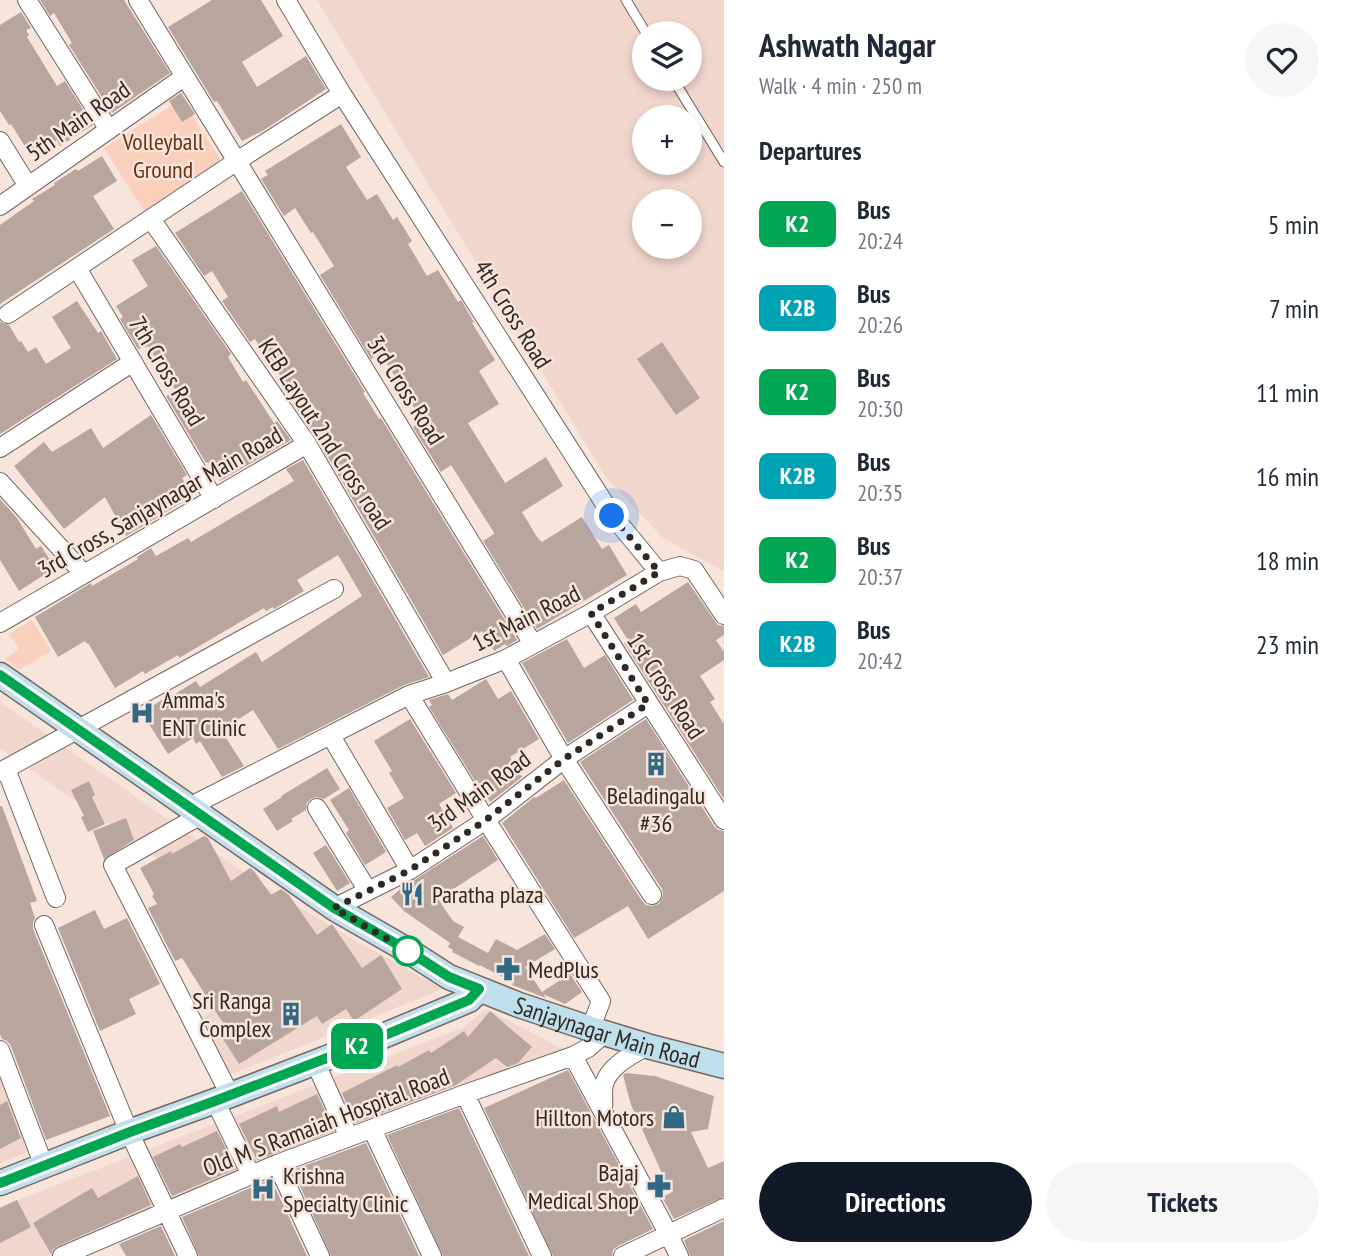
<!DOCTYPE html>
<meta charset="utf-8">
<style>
:root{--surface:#fff;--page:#f6f6f7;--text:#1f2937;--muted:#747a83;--accent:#111827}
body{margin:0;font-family:"PT Sans Narrow",sans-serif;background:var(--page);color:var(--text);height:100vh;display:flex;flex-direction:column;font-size:26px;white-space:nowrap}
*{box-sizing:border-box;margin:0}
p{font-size:23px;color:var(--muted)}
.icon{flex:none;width:38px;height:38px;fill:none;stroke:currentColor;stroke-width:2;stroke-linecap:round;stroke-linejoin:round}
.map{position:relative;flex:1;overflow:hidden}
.drawer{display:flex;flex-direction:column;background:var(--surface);width:630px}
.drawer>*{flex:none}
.badge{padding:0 14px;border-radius:10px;font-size:24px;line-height:46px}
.tools{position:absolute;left:632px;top:21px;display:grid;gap:14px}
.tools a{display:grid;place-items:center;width:70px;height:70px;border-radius:50%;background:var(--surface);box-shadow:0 4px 10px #0003;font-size:35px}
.you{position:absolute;width:35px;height:35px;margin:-18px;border:5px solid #fff;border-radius:50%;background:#1a73e8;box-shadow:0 0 0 10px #1a73e833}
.map>.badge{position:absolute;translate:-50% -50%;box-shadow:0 0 0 4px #fff}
h2{padding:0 35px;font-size:26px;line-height:63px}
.round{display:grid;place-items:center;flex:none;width:74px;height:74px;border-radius:37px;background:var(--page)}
.headline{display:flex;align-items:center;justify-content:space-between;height:119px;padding:0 35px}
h1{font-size:33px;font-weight:600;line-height:52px}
.action{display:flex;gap:14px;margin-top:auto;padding:14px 35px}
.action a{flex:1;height:80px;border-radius:42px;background:var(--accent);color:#fff;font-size:28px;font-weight:600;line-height:80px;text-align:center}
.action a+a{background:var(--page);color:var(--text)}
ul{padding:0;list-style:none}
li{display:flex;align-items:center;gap:21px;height:84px;padding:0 35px}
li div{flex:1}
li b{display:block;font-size:26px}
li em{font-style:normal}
li .badge{min-width:77px;font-weight:700;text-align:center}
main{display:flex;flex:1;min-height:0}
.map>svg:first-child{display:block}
.built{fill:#f1d6cb;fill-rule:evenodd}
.green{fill:#fad0bd}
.building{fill:#b8a69e}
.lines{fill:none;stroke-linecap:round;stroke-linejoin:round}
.lane-casing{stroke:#76665e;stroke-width:11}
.street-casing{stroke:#76665e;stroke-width:20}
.secondary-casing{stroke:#76665e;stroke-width:27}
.lane{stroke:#fff;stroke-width:9}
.street{stroke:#fff;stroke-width:18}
.secondary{stroke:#c0dfec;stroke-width:24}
.line-casing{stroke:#fff;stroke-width:16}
.line{stroke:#00a651;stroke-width:10}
.walk{stroke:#2f2825;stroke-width:7;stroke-dasharray:0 12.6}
.stop-dot{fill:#fff;stroke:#00a651;stroke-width:3.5}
.labels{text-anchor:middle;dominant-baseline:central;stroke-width:5;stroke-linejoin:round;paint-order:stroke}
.street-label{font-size:24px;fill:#2f2825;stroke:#f7e4db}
.park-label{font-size:24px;fill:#6b3215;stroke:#f7e4db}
.poi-label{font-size:24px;fill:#2f2825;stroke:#f7e4db;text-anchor:start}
</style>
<main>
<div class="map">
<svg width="724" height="1256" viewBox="0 0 724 1256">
<rect width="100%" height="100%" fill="#f7e4db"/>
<path class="built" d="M317 0H724V571L663 538 605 476ZM644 33H690V79H644ZM644 117H690V163H644ZM644 201H690V247H644Z
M0 702 259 883 358 942 443 989 224 1077 195 1020 307 967 237 914 0 748Z
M486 1009 565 1050 58 1256H0V1207L462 1028Z
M0 1075 32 1150 0 1163Z"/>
<path class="green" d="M182 99 222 162 144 211 104 148Z
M32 620 51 651 19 670 5 659 19 649 9 634Z"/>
<path class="building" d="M40 0H124L170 73 112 113 69 45 72 43 54 13 50 16Z
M212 0H261L283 36 242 62 257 87 306 56 326 89 264 130 242 141 217 101 214 102 168 27Z
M21 12 31 28 26 30 29 35 27 37 57 86 65 81 93 125 60 146 57 140 31 156 11 124 9 125 0 111V25Z
M181 93 195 114 182 122 169 101Z
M341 124 361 157 346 167 367 200 377 194 393 220 397 217 412 241 408 244 427 276 438 270 458 302 461 300 464 305 474 322 472 323 495 360 479 371 499 404 468 423 505 483 546 457 563 486 522 512 537 537 542 542 582 517 602 549 609 545 627 575 537 629 483 541 494 534 493 531 451 465 441 472 413 427 422 421 408 397 380 353 371 359 320 275 334 266 313 232 311 233 295 208 284 216 261 179 268 175 265 171Z
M102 156 117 181 93 196 114 229 0 304V225L34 201 32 199 55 185 54 183 76 169 78 171Z
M242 191 365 392 363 393 379 419 381 418 517 640 507 646 505 644 494 651 482 631 443 655 317 438 297 409 299 408 270 358 268 360 255 339 250 342 222 301 228 297 212 271 204 276 175 233Z
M156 246 231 354 228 357 243 382 246 380 274 423 277 421 291 440 220 481 208 462 206 463 166 396 176 391 148 346 138 349 120 319 123 317 116 306 148 286 132 260Z
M77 301 98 333 101 331 117 359 0 434V322L9 325 19 342 21 341 28 352 36 347 46 364 71 348 52 317Z
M662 342 700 398 676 415 637 359Z
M151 415 187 475 182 478 193 496 126 536 105 497 64 529 14 466 44 442 52 452 91 428 103 448Z
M303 460 429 677 404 685 278 749 253 710 221 730 244 766 222 777 200 741 196 744 193 738 168 754 142 713 166 697 167 699 196 681 200 687 256 652 262 662 362 596 338 555 297 580 304 591 274 609 273 607 266 611 264 608 179 658 178 655 145 674 143 671 115 688 88 643 87 644 85 641 58 657 35 617 91 583 92 586 128 565 138 559 137 557 151 548 156 556 188 538 191 542 294 481 286 469Z
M0 499 17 518 36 549 41 546 55 568 19 591 0 560Z
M688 582 715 621 718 625 724 626V635L716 640 724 652V660L700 676 715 699 710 702 724 724V799L624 643 628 640 614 618 636 604 641 612Z
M567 639 584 668 605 655 633 700 568 743 522 663Z
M486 679 498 699 511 691 539 739 510 757 522 777 490 802 477 780 475 781 429 707 432 705 429 700 448 694 452 700Z
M410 719 456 793 439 804 453 828 425 846 417 833 405 840 387 808 404 798 389 773 392 771 374 741Z
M646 719 714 826 718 830 724 831V891L648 939 628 906 574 938 502 823 534 797 536 798 564 780 642 901 646 905 652 906 659 904 663 895 662 889 580 762Z
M327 768 340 789 324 799 317 797 311 799 307 803 306 810 291 819 293 821 277 831 263 809 282 797 281 796Z
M89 781 95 795 92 797 105 824 88 832 81 817 84 816 71 790Z
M349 788 386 852 365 865 346 833 349 830 330 800Z
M0 806H2L37 901 30 903 35 918 33 923V929L110 1116 46 1140 11 1046 7 1041 2 1039 0 1034Z
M126 818 134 840 104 859 93 831Z
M204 836 208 838 231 881 250 868 254 871 271 895 281 889 289 895 317 935 332 924 362 968 381 955 402 989 354 1021 346 1009 322 1024 317 1016 239 1064 223 1039 230 1034 182 958 175 961 148 908 157 904 152 896 154 894 140 868 171 851 172 854Z
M483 836 498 860 438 899 453 921 464 927 458 937 488 953 496 939 517 950 545 934 555 949 525 967 542 992 570 974 582 992 565 1004 543 994 546 998 512 985 513 983 480 965 479 966 452 952 453 950 448 947 450 943 404 911 391 897 404 886 416 879Z
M326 845 350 883 337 891 313 853Z
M95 910 104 929 127 918 160 984 129 999 136 1014 100 1031 58 928Z
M490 1011 532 1047 518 1063 507 1067 496 1058 456 1085 355 1123 342 1093 397 1065 398 1067 429 1050 431 1053 464 1031 468 1037Z
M568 1070 653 1229 618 1246 613 1250 612 1256H553L484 1108Z
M626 1073 655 1076 714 1096 708 1129 691 1132 708 1168 724 1161V1197L674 1219 662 1197 671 1193 631 1105 623 1075Z
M317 1094 334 1131 257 1160 239 1124 277 1106 279 1112Z
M7 1101 21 1138 0 1149V1105Z
M459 1108 529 1256H443L387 1135Z
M217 1131 236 1169 172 1196 153 1157 180 1144 182 1147Z
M366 1143 419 1256H331L293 1170Z
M138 1176 151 1205 58 1246 53 1249 51 1254 33 1223 92 1188 98 1198Z
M271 1179 307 1256H199L182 1217Z
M17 1200 31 1227 0 1243V1208Z
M724 1221V1256H690L684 1240Z
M161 1226 175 1256H126L119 1244Z"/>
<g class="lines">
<g class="lane-casing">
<path id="lane" d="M626 0 646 33
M673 79 724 162"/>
</g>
<g class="street-casing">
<path id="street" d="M27 0 109 130
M138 0 533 644
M286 0 342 94 612 515 659 572
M0 141 28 186
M0 206 184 77
M151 219 307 444 446 683
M77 268 214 499
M8 314 237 161 342 94
M0 448 133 362
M0 482 84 574
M591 613 724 820
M0 623 307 444
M506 659 564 759 652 895
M409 695 486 820 601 1001 595 1017 588 1028
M331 736 410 870
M6 769 56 898
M0 772 334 589
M189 807 409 695 446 683 506 659 591 613 659 572 680 566 694 570 724 615
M317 808 368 891
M201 815 113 865 230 1095
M334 908 410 870 486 820 564 759 648 704
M44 925 129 1132 188 1256
M0 1050 44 1166
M573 1056 669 1235 679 1256
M315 1062 349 1137
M465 1094 542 1256
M215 1101 251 1175
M603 1108C604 1100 602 1091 604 1084 610 1065 632 1055 647 1046
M372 1129 432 1256
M277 1164 320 1256
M62 1256 277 1164 465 1094 573 1056 588 1048 605 1033
M623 1256 724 1208"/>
</g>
<g class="secondary-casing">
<g id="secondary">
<path id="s1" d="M0 675 334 908 407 950 449 977 519 1005 588 1028 647 1046 724 1066"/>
<path d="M0 1183 129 1132 215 1101 371 1041 469 1000 479 990"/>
</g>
</g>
<use href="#lane" class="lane"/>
<use href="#street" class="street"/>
<use href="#secondary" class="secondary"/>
</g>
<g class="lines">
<g class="line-casing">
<path id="line" d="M0 675 334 908 407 950 449 977 479 989 469 1000 371 1041 215 1101 130 1132 0 1183"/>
</g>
<use href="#line" class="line"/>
<path class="walk" d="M408 951 334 908 410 870 486 820 564 759 648 704 591 613 659 572 612 516"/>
</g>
<defs>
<g id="hospital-bare" transform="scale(1.89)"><path d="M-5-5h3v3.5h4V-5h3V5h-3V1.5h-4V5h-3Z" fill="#316883" stroke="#f7e4db" stroke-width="2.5" paint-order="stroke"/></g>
<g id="building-bare" transform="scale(1.89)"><path d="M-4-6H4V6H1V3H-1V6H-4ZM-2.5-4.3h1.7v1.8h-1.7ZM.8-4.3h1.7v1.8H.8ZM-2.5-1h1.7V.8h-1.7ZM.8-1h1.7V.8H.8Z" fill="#316883" stroke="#f7e4db" stroke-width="2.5" paint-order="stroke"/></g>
<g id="restaurant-bare" transform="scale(1.89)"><path d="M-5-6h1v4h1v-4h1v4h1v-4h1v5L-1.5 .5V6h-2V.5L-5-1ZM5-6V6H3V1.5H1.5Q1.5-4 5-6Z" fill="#316883" stroke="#f7e4db" stroke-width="2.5" paint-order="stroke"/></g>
<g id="pharmacy-bare" transform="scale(1.89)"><path d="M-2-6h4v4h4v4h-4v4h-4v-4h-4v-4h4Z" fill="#316883" stroke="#f7e4db" stroke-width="2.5" paint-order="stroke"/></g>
<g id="shop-bare" transform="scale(1.89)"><path d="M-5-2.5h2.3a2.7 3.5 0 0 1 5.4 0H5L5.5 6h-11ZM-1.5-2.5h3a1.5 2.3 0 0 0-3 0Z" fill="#316883" stroke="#f7e4db" stroke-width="2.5" paint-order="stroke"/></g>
</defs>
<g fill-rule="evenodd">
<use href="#hospital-bare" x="142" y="713"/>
<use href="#building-bare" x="656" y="764"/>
<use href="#restaurant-bare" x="412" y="894"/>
<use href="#pharmacy-bare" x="508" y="969"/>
<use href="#building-bare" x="291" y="1014"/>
<use href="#shop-bare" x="674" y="1117"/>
<use href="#pharmacy-bare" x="659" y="1186"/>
<use href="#hospital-bare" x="263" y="1189"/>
</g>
<circle class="stop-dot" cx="408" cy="951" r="14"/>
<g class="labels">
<g class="street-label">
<text transform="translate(78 121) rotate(-35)">5th Main Road</text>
<text transform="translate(513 314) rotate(58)">4th Cross Road</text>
<text transform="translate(167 371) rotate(59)">7th Cross Road</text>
<text transform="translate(406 390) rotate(58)">3rd Cross Road</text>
<text transform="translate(325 434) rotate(57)">KEB Layout 2nd Cross road</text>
<text transform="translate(160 502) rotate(-30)">3rd Cross, Sanjaynagar Main Road</text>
<text transform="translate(526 618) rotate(-27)">1st Main Road</text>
<text transform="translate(666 686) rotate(57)">1st Cross Road</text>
<text transform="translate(479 791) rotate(-36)">3rd Main Road</text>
<text stroke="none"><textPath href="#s1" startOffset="709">Sanjaynagar Main Road</textPath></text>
<text transform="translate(326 1122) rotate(-21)">Old M S Ramaiah Hospital Road</text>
</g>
<g class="park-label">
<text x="163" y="141">Volleyball<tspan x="163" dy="28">Ground</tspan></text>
</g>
<g class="poi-label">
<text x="162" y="699">Amma's<tspan x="162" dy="28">ENT Clinic</tspan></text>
<text x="656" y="795" text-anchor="middle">Beladingalu<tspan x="656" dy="28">#36</tspan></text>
<text x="432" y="894">Paratha plaza</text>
<text x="528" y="969">MedPlus</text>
<text x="271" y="1000" text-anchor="end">Sri Ranga<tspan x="271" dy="28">Complex</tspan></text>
<text x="654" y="1117" text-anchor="end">Hillton Motors</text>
<text x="639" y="1172" text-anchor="end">Bajaj<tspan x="639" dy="28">Medical Shop</tspan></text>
<text x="283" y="1175">Krishna<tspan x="283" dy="28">Specialty Clinic</tspan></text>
</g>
</g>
</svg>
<div class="tools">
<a><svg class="icon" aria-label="layers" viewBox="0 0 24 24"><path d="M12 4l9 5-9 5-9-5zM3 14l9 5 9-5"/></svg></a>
<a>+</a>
<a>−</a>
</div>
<div class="you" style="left:612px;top:516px"></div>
<b class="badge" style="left:357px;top:1046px;background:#00a651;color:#fff">K2</b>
</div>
<section class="drawer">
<div class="headline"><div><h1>Ashwath Nagar</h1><p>Walk · 4 min · 250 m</p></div><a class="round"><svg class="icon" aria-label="heart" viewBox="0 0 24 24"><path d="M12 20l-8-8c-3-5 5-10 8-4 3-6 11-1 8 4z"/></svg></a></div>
<h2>Departures</h2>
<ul>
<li><span class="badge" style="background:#00a651;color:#fff">K2</span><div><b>Bus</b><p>20:24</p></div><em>5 min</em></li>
<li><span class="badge" style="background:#00a3b4;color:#fff">K2B</span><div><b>Bus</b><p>20:26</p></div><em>7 min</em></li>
<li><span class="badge" style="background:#00a651;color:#fff">K2</span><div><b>Bus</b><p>20:30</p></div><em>11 min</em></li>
<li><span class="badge" style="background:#00a3b4;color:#fff">K2B</span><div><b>Bus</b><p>20:35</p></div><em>16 min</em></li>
<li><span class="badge" style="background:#00a651;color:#fff">K2</span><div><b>Bus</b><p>20:37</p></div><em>18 min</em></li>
<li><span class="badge" style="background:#00a3b4;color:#fff">K2B</span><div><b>Bus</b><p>20:42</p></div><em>23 min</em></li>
</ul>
<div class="action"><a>Directions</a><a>Tickets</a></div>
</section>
</main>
